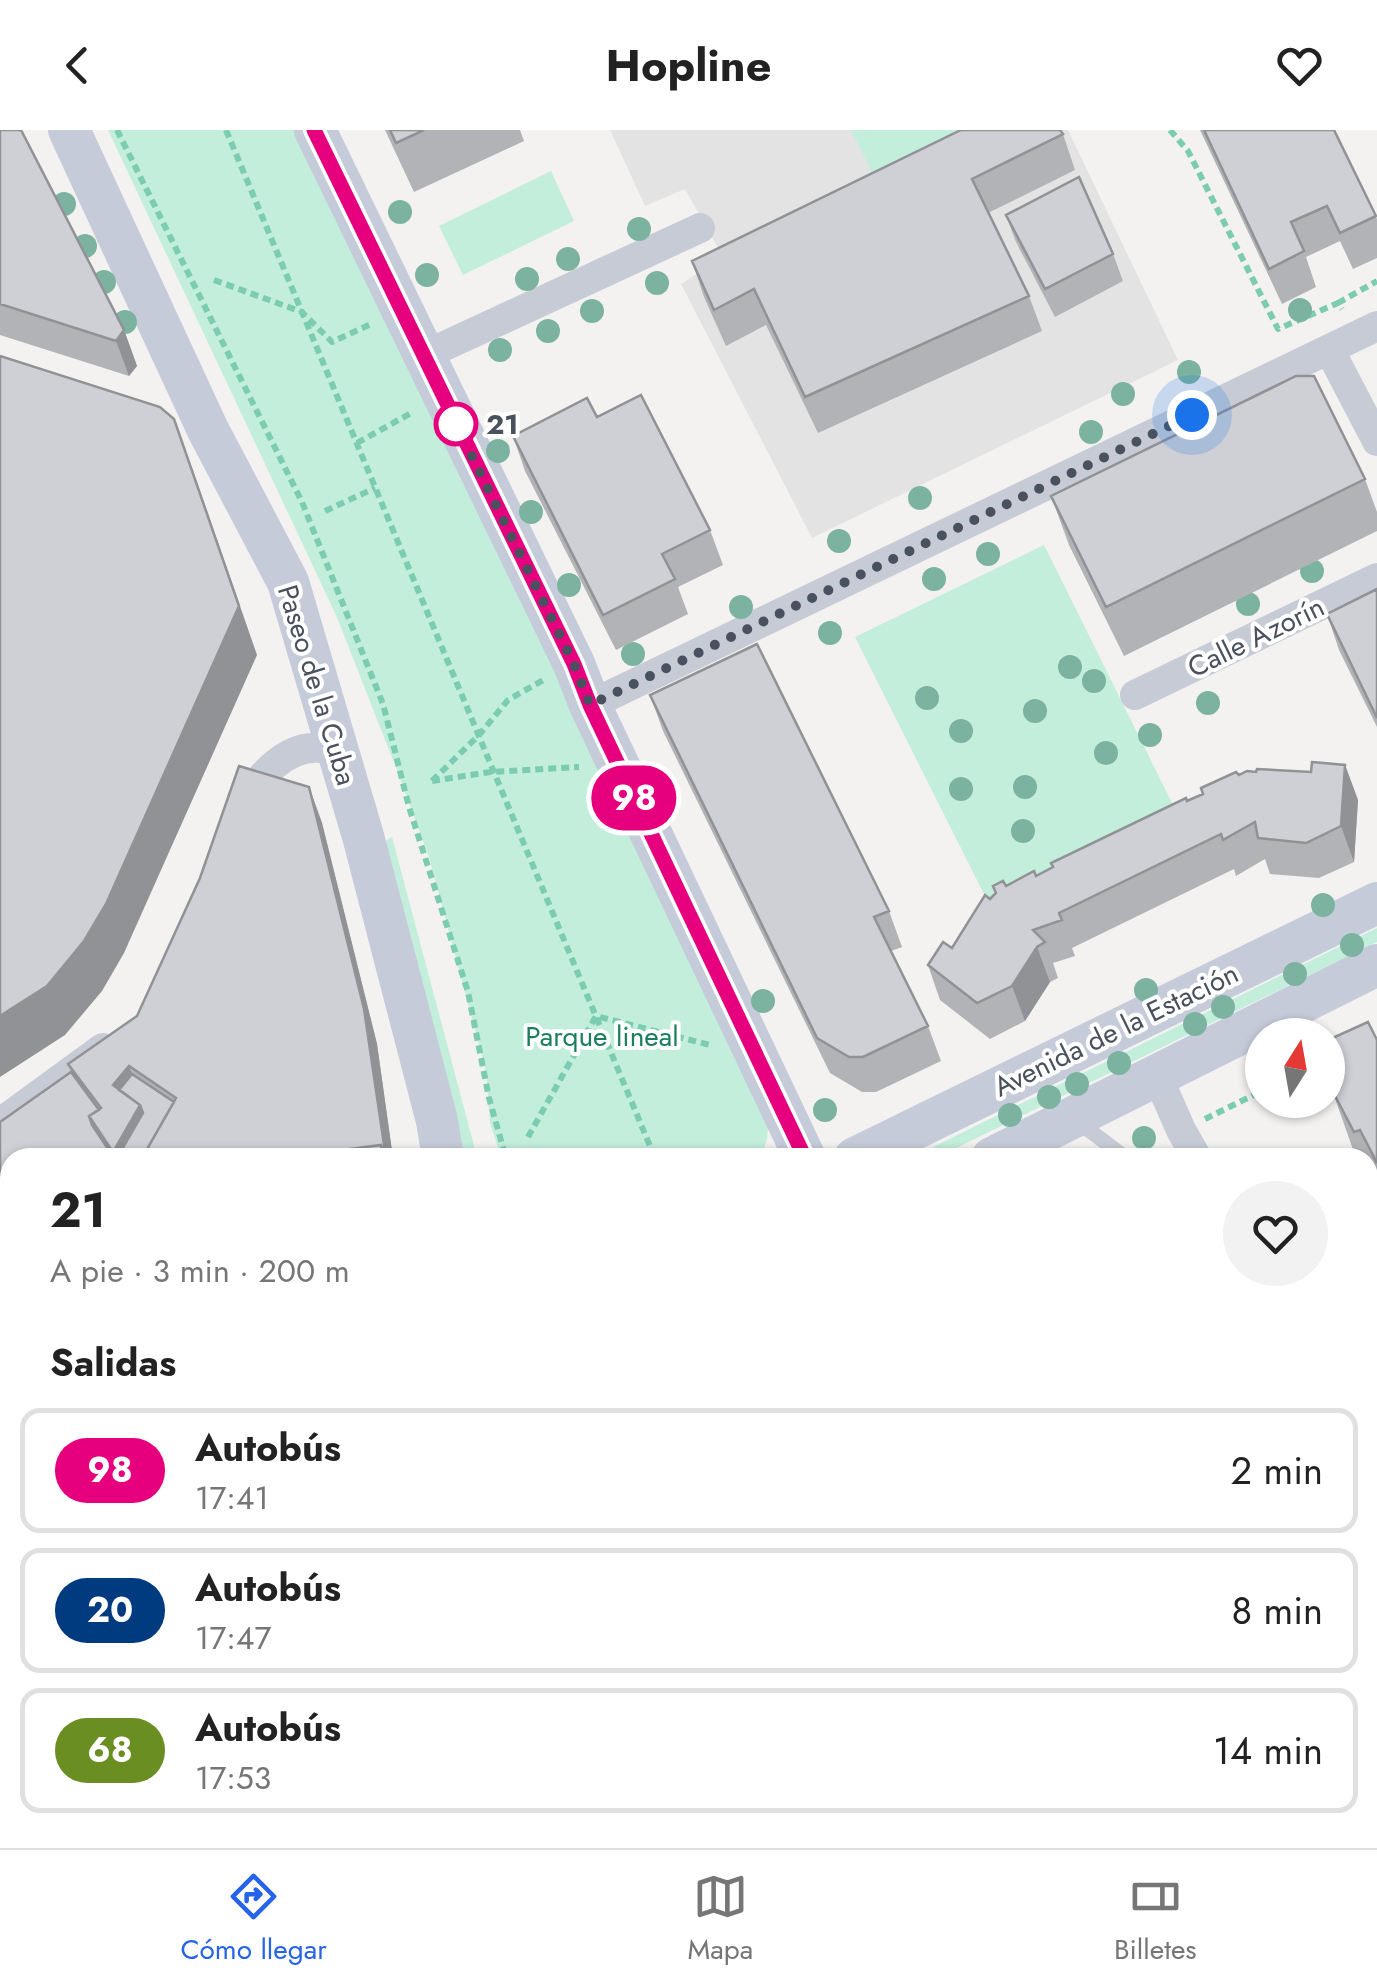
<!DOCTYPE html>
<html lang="es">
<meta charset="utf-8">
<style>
:root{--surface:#fff;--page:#f2f2f2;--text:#222;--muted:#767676;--line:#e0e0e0;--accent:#2563eb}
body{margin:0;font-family:Jost,sans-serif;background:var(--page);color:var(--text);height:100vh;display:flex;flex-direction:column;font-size:38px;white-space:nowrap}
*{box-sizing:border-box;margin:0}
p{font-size:32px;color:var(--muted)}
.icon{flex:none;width:55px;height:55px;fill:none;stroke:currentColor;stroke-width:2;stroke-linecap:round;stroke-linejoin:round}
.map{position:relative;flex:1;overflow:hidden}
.sheet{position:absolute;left:0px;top:1018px;width:1378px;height:702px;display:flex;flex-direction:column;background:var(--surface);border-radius:30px 30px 0 0;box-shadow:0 2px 8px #0004}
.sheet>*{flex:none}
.badge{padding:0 20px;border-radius:32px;font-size:35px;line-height:65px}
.needle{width:65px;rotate:11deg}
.controls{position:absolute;left:1245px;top:888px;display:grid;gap:20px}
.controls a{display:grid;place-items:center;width:100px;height:100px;border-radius:50%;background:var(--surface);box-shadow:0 2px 8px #0004;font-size:50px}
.you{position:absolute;width:50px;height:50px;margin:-25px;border:8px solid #fff;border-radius:50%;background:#1a73e8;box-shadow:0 0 0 15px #1a73e833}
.map>.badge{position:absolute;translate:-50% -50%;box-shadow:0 0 0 5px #fff}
h2{padding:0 50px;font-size:38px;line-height:90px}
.round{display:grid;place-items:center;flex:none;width:105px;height:105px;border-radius:52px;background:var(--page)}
.head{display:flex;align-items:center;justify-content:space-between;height:170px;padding:0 50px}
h1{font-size:48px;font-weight:700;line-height:75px}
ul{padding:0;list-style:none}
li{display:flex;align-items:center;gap:30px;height:125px;margin:0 20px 15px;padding:0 30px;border:5px solid var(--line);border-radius:20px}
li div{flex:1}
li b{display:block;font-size:38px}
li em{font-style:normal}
li .badge{min-width:110px;font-weight:700;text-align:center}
header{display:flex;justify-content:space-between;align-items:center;height:130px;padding:0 50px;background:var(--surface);font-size:45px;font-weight:700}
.tab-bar{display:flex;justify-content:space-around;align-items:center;height:140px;border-top:2px solid var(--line);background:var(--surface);font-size:28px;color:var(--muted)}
.tab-bar a{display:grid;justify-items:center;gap:5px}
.tab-bar .selected{color:var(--accent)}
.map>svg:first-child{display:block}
.education{fill:#e4e3e3}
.green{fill:#c2eedb}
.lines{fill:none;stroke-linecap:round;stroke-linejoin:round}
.path{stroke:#7bccb1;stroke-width:6;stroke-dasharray:8 5;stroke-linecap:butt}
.lane{stroke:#c6cbd5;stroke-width:15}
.street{stroke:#c6cbd5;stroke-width:30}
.secondary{stroke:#c5cbd9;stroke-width:42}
.tree{fill:#7cb3a0}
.wall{fill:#b1b3b7}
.shaded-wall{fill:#909295}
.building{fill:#ced0d5;stroke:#909295;stroke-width:2.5}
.line-casing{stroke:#fff;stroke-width:22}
.line{stroke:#e6007e;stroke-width:15}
.walk{stroke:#4a515e;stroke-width:10;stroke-dasharray:0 18}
.stop-dot{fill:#fff;stroke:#e6007e;stroke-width:5}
.labels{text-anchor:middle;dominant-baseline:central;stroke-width:8;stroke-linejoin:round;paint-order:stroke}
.stop-label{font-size:28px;font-weight:bold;fill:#4a515e;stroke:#fff;text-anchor:start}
.street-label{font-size:28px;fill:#4a515e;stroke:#fff}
.park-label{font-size:28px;fill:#1b7f5e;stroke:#fff}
</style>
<header><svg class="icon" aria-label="back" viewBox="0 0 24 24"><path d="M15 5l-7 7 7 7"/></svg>Hopline<svg class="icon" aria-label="heart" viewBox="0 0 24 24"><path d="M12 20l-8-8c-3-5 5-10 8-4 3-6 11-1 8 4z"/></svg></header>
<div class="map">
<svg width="1377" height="1718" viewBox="0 0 1377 1718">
<rect width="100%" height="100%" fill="#f3f2f1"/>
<path class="education" d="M610 0H1068L1178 230 812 408 681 154 723 127 685 59 645 76Z"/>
<path class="green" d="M108 0H300L769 985 767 1009 761 1027H501L490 993 486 941 429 727 397 640 336 485Z
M851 0H970L874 46Z
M551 41 574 91 463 145 439 96Z
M1044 415 1178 685 991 778 855 507Z
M392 707 477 1027H460L384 712Z
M1377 798V812L938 1027 933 1017Z
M673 1710H1157L1162 1718H675Z"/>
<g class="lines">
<path class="path" d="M117 0 302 372 383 574 409 677 468 862 489 968 506 1028
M226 0 655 1028
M1170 0 1188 21 1278 199 1338 173 1342 179
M214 150 302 182 332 212 371 194
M1338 173 1377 151
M357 313 413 282
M325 381 375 358
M432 651 479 605 508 570 545 549
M432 651 490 642 579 637
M1205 989 1262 961
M528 1007 596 886 710 915
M655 1710 656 1718
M866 1710 904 1718
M1027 1710 1031 1718
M1220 1710 1225 1718
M1122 1718 1136 1710"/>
<path class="lane" d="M1077 991 1126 1028"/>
<path class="street" d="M1329 219 1377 311
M423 226 700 98
M1135 565 1377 448
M590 575 1377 196
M242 677C254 652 282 619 313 618 320 617 329 620 337 621
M1156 943 1181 1000 1197 1028
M0 993 103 918
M1368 1374 1377 1393
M1368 1567 1377 1566
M0 1655 10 1666
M53 1710 61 1718
M173 1718 180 1710"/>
<path class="secondary" d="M69 0 208 300 288 452 363 706 437 991 443 1028
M315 0 574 534 590 575 805 1028
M855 1028 1377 773
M992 1028 1377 835
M590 1710 594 1718
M1173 1710 1178 1718"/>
</g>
<g class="tree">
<circle cx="64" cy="74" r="12"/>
<circle cx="400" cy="82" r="12"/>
<circle cx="639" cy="99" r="12"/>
<circle cx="85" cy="116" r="12"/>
<circle cx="568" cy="129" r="12"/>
<circle cx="427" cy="145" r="12"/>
<circle cx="527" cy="149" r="12"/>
<circle cx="104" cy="152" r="12"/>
<circle cx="657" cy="153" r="12"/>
<circle cx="1300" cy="180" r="12"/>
<circle cx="592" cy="181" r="12"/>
<circle cx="125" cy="192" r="12"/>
<circle cx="548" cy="201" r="12"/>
<circle cx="500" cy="220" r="12"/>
<circle cx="1189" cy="242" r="12"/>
<circle cx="1123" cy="264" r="12"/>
<circle cx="1091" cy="302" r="12"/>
<circle cx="498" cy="321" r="12"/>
<circle cx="920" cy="368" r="12"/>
<circle cx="531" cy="382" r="12"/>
<circle cx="839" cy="411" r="12"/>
<circle cx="988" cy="424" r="12"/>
<circle cx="1312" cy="441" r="12"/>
<circle cx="934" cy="449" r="12"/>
<circle cx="569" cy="455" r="12"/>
<circle cx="1248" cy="474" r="12"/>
<circle cx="741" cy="477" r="12"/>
<circle cx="830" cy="503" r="12"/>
<circle cx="633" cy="524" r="12"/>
<circle cx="1070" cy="537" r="12"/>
<circle cx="1094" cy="551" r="12"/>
<circle cx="927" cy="568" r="12"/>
<circle cx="1208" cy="573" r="12"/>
<circle cx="1035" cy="581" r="12"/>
<circle cx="961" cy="601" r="12"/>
<circle cx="1150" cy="605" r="12"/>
<circle cx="1106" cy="623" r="12"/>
<circle cx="1025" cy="657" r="12"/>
<circle cx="961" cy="659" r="12"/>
<circle cx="1023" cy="701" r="12"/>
<circle cx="1323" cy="775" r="12"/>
<circle cx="1352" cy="815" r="12"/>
<circle cx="1295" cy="844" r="12"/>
<circle cx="1146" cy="860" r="12"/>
<circle cx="763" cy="871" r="12"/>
<circle cx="1223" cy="877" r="12"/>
<circle cx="1195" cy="894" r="12"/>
<circle cx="1119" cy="933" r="12"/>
<circle cx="1077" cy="954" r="12"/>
<circle cx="1049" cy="967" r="12"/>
<circle cx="825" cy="980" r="12"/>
<circle cx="1010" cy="985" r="12"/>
<circle cx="1144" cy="1008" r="12"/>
</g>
<path class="wall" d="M0 0 124 200 137 236 129 246 0 205Z
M385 0H520L524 11 414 62Z
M1200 0H1334L1377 89V128L1353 139 1340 111 1306 127 1316 157 1282 174Z
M1063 4 1075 40 988 83 1029 166 1042 201 818 303 766 195 726 216 704 167 692 131Z
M1006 85 1113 124 1123 151 1055 187 1016 112Z
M597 287 710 400 723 435 678 457 688 484 616 520 525 341 513 306Z
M1365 349 1377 382V401L1124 526 1069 415 1051 366Z
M1377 459V597L1339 520 1327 484Z
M650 565 889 781 902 817 891 821 928 896 941 931 876 962H862L830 943 663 601Z
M1345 635 1358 670 1354 732 1319 748 1270 744 1265 729 1236 746 1234 739 1072 818 1075 826 1053 833 1058 848 1050 852 1025 891 990 909 940 870 928 835 952 818 990 769 1006 756 1036 746 1239 645 1256 642H1311Z
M309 657 322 693 377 914 393 1028H10V1292L0 1286V992L71 942 68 934 137 886Z
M1328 910H1377V1070L1368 1052V1028H1356L1332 960 1336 958 1328 935Z
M1377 1143V1289L1368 1270V1148Z
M0 1294 10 1300V1643L0 1632Z
M1368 1611 1377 1625V1718H1255L1250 1710H1368Z
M75 1710H157L151 1718H83Z"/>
<path class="shaded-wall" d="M124 200 137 236 129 246 116 211Z
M192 338 257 525 124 823 102 861 65 905 0 947V886Z
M1345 635 1358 670 1354 732 1341 696Z
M309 657 322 693 377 914 393 1028H386Z
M1037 817 1050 852 1025 891 1012 856Z
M129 936 142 972 136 978 113 955Z
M140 975 153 1010 143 1028H115L113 1022Z
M114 1710H157L151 1718H117Z
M495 1710H497L500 1718H488Z"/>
<path class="building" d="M0 0H21L124 200 116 211 0 174Z
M390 0H424L396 13Z
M961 0H1060L1063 4 972 49 1029 166 805 267 754 159 714 180 692 131Z
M1204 0H1334L1376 86 1340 103 1327 76 1291 92 1304 121 1269 139Z
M1079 47 1113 124 1045 159 1006 85Z
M0 226 160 277 174 289 239 476 106 774 84 811 47 856 0 886Z
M1296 246H1314L1365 349 1106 477 1051 366Z
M641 265 710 400 662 424 675 449 603 485 513 306 587 268 597 287Z
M1377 459V588L1327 484Z
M757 514 889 781 874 787 928 896 863 927H849L817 908 650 565Z
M1312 632 1345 635 1341 696 1306 713 1258 708 1255 692 1223 710 1221 704 1059 783 1062 790 1033 800 1045 812 1037 817 1012 856 977 873 928 835 943 812 952 818 985 765 990 769 996 763 993 756 1003 751 1006 756 1034 741 1036 746 1053 737 1051 733 1186 668 1187 671 1203 664 1201 658 1236 642 1239 645 1247 641 1256 642 1257 639 1311 642Z
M239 636 309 657 364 879 386 1028 381 1015 282 1028H142L176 968 129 936 113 955 140 975 113 1022 89 986 101 978 68 934 137 886 200 748Z
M1368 892 1377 910V1033L1360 1000 1354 1002 1332 960 1340 957 1328 930V910Z
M71 942 99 980 89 986 92 995 114 1028H10V1069L0 1063V992Z
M132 944 174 972 142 1028H117L143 983 140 975 119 960Z
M381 1015 382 1028H282Z
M0 1063 10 1069V1264L0 1258Z
M1377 1143V1280L1368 1260V1148Z
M0 1294 10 1300V1470L0 1462Z
M10 1482V1599H0V1494Z
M1368 1611 1377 1625V1634L1368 1639Z
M0 1666 10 1676V1710H43L51 1718H0Z
M240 1710H495L488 1718H233Z"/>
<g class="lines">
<g class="line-casing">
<path id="line" d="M314 0 574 534 590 575 805 1028"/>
</g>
<use href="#line" class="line"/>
<path class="walk" d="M456 294 574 534 590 575 1192 285"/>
</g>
<circle class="stop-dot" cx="456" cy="294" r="20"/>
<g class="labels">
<g class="stop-label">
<text x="486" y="294">21</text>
</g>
<g class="street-label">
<text transform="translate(1256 507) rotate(-26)">Calle Azorín</text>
<text transform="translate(317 555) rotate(73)">Paseo de la Cuba</text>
<text transform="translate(1116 900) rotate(-26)">Avenida de la Estación</text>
</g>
<g class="park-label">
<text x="602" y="906">Parque lineal</text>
</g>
</g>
</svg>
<div class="controls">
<a><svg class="needle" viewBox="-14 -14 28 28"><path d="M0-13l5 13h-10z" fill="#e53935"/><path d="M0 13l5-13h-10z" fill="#767676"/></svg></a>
</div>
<div class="you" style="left:1192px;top:285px"></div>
<b class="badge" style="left:634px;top:668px;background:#e6007e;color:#fff">98</b>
<section class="sheet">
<div class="head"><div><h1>21</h1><p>A pie · 3 min · 200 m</p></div><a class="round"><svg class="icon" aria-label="heart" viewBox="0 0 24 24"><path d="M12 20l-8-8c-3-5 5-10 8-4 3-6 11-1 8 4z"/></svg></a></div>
<h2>Salidas</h2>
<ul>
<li><span class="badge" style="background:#e6007e;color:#fff">98</span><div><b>Autobús</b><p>17:41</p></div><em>2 min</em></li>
<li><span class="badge" style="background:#003b80;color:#fff">20</span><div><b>Autobús</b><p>17:47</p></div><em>8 min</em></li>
<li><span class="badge" style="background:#6b8e23;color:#fff">68</span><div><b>Autobús</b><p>17:53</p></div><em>14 min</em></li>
</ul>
</section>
</div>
<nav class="tab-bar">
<a class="selected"><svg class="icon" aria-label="directions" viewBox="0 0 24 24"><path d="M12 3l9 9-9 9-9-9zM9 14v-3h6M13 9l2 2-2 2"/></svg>Cómo llegar</a>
<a><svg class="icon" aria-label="map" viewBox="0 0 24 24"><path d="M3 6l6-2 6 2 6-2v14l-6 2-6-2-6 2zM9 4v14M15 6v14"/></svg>Mapa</a>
<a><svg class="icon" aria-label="tickets" viewBox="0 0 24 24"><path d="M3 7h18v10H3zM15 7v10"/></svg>Billetes</a>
</nav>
